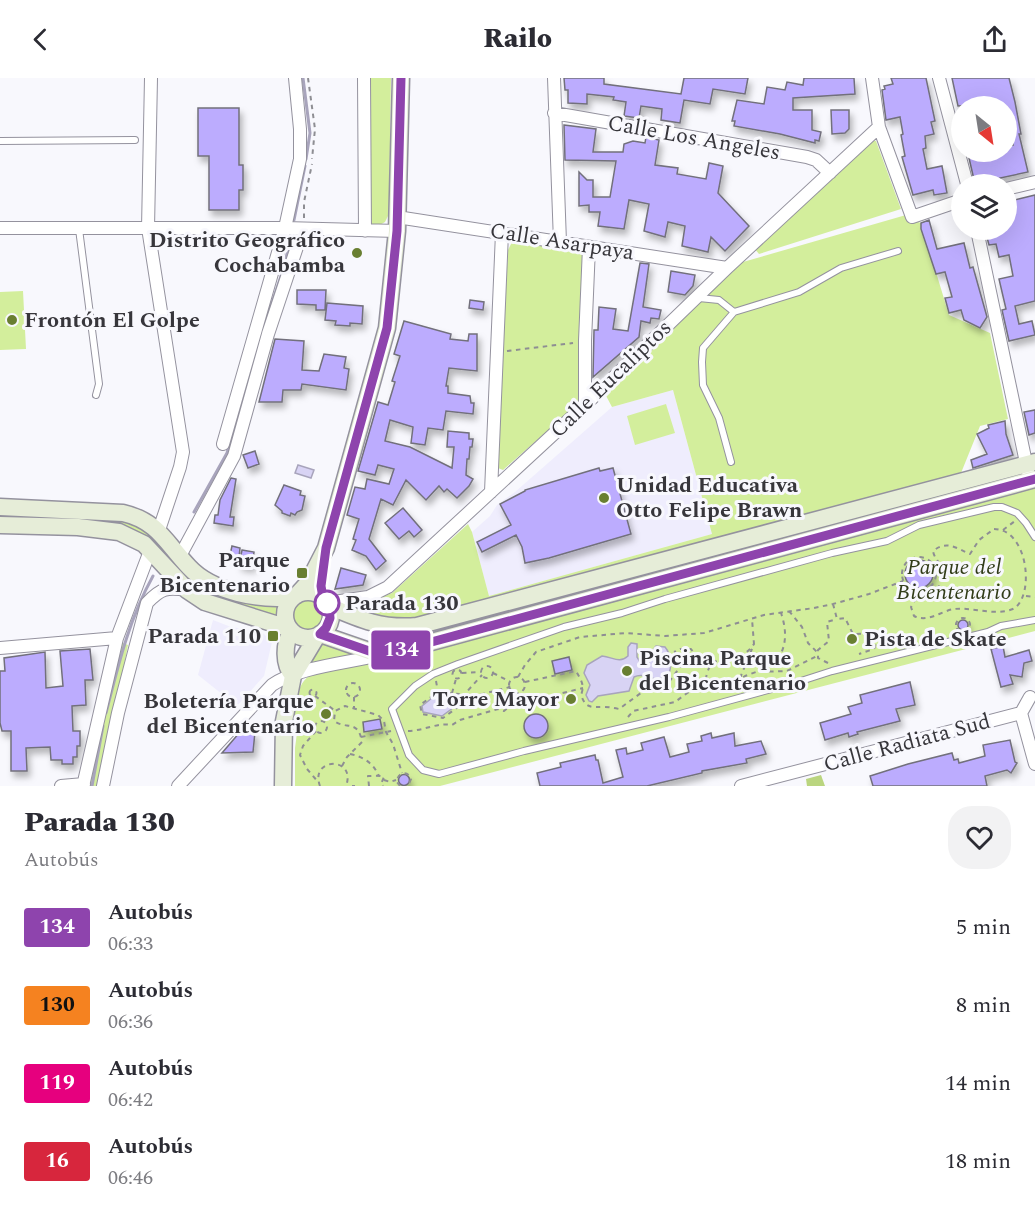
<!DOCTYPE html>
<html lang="es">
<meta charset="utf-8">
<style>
:root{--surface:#fff;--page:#f2f2f3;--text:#2b2b33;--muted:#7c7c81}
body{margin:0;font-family:Spectral,serif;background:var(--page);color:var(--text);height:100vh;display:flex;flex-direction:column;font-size:22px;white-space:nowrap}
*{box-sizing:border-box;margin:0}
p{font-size:20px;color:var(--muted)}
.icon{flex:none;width:33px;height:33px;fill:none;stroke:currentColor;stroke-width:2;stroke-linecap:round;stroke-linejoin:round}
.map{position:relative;height:708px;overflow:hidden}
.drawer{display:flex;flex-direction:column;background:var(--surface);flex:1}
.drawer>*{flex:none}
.badge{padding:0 12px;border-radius:4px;font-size:21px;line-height:39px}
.needle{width:39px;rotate:150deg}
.tools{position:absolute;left:951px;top:18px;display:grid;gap:12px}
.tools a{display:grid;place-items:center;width:66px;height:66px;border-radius:50%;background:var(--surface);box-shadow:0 6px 24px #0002;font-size:30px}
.map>.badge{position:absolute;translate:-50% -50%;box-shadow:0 0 0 3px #fff}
.round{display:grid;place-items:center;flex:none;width:63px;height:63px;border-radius:24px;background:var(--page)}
.head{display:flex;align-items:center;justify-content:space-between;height:102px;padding:0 24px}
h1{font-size:28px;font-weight:800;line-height:45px}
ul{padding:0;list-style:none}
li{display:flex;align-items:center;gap:18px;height:78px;padding:0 24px}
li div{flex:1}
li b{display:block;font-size:22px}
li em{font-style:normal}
li .badge{min-width:66px;font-weight:700;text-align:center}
header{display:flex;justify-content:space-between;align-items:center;height:78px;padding:0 24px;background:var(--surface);font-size:27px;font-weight:800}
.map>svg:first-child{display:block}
.built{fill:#efedfd}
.green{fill:#d3ee9c}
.forest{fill:#bad57f}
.water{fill:#d8d3f4;stroke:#a8a4bc;stroke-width:1.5}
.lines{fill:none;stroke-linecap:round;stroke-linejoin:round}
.stream{stroke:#a8a4bc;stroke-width:3}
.building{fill:#bcacfe;stroke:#72707b;stroke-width:1.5;filter:url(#shadow)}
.service-casing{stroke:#94929e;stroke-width:8}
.minor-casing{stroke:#94929e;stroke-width:14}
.secondary-casing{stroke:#94929e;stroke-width:19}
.path{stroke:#8e8e93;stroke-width:2;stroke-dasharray:4.5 4.5;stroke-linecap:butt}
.service{stroke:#fff;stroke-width:6}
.minor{stroke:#fff;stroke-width:12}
.secondary{stroke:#e6edd8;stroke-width:16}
.line-casing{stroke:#fff;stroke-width:14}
.line{stroke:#8e44ad;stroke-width:9}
.poi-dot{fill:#697f31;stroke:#f8f8fd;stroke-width:2}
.stop-dot{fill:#fff;stroke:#8e44ad;stroke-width:3}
.labels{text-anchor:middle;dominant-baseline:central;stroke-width:6;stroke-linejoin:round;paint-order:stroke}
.street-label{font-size:22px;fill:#37363b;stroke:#f8f8fd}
.poi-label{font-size:22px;font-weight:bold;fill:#37363b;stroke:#f8f8fd;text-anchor:end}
.park-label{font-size:22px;font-style:italic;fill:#313c18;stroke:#f8f8fd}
.stop-label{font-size:22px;font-weight:bold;fill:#37363b;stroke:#f8f8fd;text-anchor:start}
</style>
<header><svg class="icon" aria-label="back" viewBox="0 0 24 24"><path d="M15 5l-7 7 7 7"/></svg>Railo<svg class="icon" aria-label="share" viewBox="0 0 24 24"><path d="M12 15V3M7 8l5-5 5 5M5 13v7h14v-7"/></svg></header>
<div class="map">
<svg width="1035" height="708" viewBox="0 0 1035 708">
<defs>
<filter id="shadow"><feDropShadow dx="3" dy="5.5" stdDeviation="3" flood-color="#0004"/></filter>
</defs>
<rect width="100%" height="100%" fill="#f8f8fd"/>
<path class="built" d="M673 312 712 456 489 518 472 454 490 438 497 427 515 414 612 329Z
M213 542 231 549 261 553 272 564 264 598 237 628 198 597Z"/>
<path class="green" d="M369 0H391L389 136 385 144 378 148 371 147Z
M871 62 876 63 901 131 759 176 754 170Z
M906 137 909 141 921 145 949 237 990 255 1008 341 980 348 961 395 425 540 384 541 364 535 362 530 365 526 392 515 468 446 472 454 489 518 712 456 673 312 612 329 604 314 743 184Z
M516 163 579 174 582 177 580 322 576 328 503 392 498 390 496 384 508 172 512 164Z
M23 213 26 271 0 272V214Z
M666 326 675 355 635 367 627 338Z
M1035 406V553L440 708H295V670L297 655 292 653C295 635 294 609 309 598Z
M0 435 120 440 141 446 178 487 280 525 277 532 278 542 222 525 193 510 154 468 0 439Z
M291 538a16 16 0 1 1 32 0a16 16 0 1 1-32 0Z
M121 564 128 567 100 708H88Z
M321 566 358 577 304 589Z"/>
<path class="forest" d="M821 697 825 708H807L806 701Z"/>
<path class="water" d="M298 387 314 392 311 400 295 395Z
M631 565 637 566V579L642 587 649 585V577L656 568 665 569C671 576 673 591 667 598 653 607 646 593 634 599L629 613 598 618 592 624 589 623 586 617 590 607 584 595 587 587 602 578C613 579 619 586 628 578V569Z
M437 616 459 618 461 624 442 638 423 634 422 628Z"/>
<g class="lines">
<path class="stream" d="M303 0 310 55 306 81
M294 142 305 88
M285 186 290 160
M194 434 227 375 264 249 283 192
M106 635C118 588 129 541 153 498
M92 708 103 648"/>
</g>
<path class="building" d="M564 0H604V6L681 16 684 0H748L745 16 713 11 710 26 684 22 680 45 661 42 662 31 641 28 639 40 624 38 626 24 613 22 614 19 587 16V26L568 25V12H565Z
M804 0H854L855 16 793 20V32H812V52L821 54 819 63 815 62V65L780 56 734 48 735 43H732L737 22 764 26 767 9 785 12 787 4 803 7Z
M891 0H926L935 43 931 44 934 56 925 58 926 70 923 71 927 91 942 88 947 115 934 117 933 112 913 117 902 79 905 78 901 57 903 56 900 39 886 42 882 12 885 11 884 8 893 6Z
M952 0H1009L1015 24 1021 56H1019L1028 94 1000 100 1001 103 989 106H975L969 80 1006 74V68L1013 67 1010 53 1008 52 1006 46V28H982V26L958 28Z
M198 30H239V87H243V112H239V132H209V78H198Z
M831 32H849V51L845 55 832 56Z
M564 47 596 51 593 74H623L624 66 633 63 645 65 646 59 659 62 655 87 678 90 677 96 706 101 709 85 723 88 718 115 749 148 725 173 711 159 708 174 682 168 685 148 668 144 665 159 644 153 649 126 629 122 624 151 598 148 600 134H589V127L579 128V94L587 102H593V119H610L616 83 565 82Z
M1035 117V223L1015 228 1019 246 1032 243 1035 257 1009 263 1002 232 1006 231 999 201 1013 198 1009 177 999 179 996 166 989 167 985 152H1006V124Z
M929 142 937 171 964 165 970 190 973 189 987 239 980 250 964 242 961 232 949 235 945 220 952 219 945 194 936 196 921 151V145Z
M640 185 649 186 643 229 661 232 659 241 651 240 650 245 641 243 639 259 593 299 594 252H598L599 229 616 231 613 251 628 253Z
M671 193 695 197 693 208 685 217 668 214Z
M297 212H326L325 232H316V227L297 226Z
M470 222 484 224 483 232 469 230Z
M327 225 363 228 362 246 350 245V248L335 247 336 243 325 242Z
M404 243 451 256 450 261 468 263 469 256H477V293L449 290 446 308H448V315L470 318 471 325H474L473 336 446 333 443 352 428 350 425 367 411 365 413 349 390 342 385 363 410 369 452 390 454 369H447L448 353 469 355V361H473L472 369H470L469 381H467L466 397 473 401 469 408 457 420 447 411 444 414 439 408 426 422 406 402 393 427 381 421 369 461 386 483 376 492 366 478 352 472 356 462 353 461 359 441 347 437 355 409 365 411 367 401 389 406 394 391 378 387 375 397 358 393 378 324 388 327 395 304 392 303 400 278 394 276Z
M275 261 304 263 302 292 319 293 324 276 346 279 344 290 349 291 346 312 302 306 301 312H283L282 324H259Z
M1035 332V355L1029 357 1024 334Z
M1005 343 1006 356 1013 377 973 390 971 382 987 376 977 356 989 350 988 347Z
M255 373 259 386 248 390 243 377Z
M599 390 600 393 613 390 631 456 549 480 525 485 522 469 516 457 482 474 477 464 511 447 500 426 525 413V412Z
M231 400 236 401 230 439H234L233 448 214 445 215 437H218L220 422Z
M284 407 301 413 300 417 305 418 302 432 297 434 295 437 291 435 290 438 282 435V433L275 427Z
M403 430 422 452 414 459 409 453 399 461 385 445Z
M232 468 240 470 239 479 230 477Z
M242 472 254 474 252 489 239 487Z
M905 496a14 14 0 1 1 28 0a14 14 0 1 1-28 0Z
M341 490 366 497 363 507 335 511Z
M958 547a5 5 0 1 1 10 0a5 5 0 1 1-10 0Z
M1003 568 1005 579 1029 572 1032 583 1024 585 1022 599 1010 597 1013 606 1001 609 991 571Z
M90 571 93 602H85L86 627 72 628 73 653H80V668H77V679H73V686H62V682H51L50 669 26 670 27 693H11V653H2L0 645V593H5L4 580 45 574 46 610 63 608 60 573Z
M569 579 572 592 555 596 552 583Z
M910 604 915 627 896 631 900 643 857 654 858 656 849 659 848 655 825 662 820 645 851 636 848 629 862 625 860 617Z
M524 648a12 12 0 1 1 24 0a12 12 0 1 1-24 0Z
M380 641 382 651 364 654 363 644Z
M240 654H255L253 674 222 675Z
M711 655 712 660 734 655 735 668 761 663 766 676 746 681 747 685 702 693V695L647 708H540L537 695 561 689 560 685 595 677 596 682H598L603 705 623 699 616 672 626 670 627 676 643 672 641 665 664 659 670 679 689 674 687 666 702 663 701 658Z
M1010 662 1015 684 1017 685 1011 695 1007 692 985 698 987 708H873L870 698 908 686 952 675 954 682 958 681 959 685 985 678 983 667Z
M398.5 702a5.5 5.5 0 1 1 11 0a5.5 5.5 0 1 1-11 0Z"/>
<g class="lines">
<g class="service-casing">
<path id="service" d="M0 63 135 62
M79 151 99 306 96 317
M699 220 719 222 734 234 799 214 841 190 898 173
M731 384 719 340 703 307 702 284 703 270 734 234
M1035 459 1026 445 1017 435 1002 429H994L919 447 887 463 832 475 665 521 622 535 564 549 458 586 433 596 415 608 392 631 409 677 423 692 439 696 524 673 669 639 801 603 832 593 988 554 1001 548 1035 542"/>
</g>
<g class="minor-casing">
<path id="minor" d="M151 0 148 150 183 374 180 389 159 452
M364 0 365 153
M554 0 560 164
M872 0 879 49 912 139 962 122
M939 0 967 106
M554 35 807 79 816 82 830 95
M1006 111 1035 104
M397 139 727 190
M0 150H285L397 153
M977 152 1028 394
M585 327V263L589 169
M223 366 285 150 300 81V51L295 0
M491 414 502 155
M180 478 234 378 268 256 303 151
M327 525 368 519 388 509 585 327 727 190 879 49
M0 570 117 560
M1021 635 1035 686
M61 708 84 706
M83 708 117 560 150 473
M103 708 118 635 147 525C161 510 167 509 187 512
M178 708 272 607C298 589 349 585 380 577
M741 708 1021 635 1030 619"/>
</g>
<g class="secondary-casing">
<path id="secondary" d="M0 429 123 435C158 443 166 465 189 489 212 514 261 523 293 519
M0 447 78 449 119 454 144 466 187 512 205 524 288 550
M285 537a23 23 0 1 1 46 0a23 23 0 1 1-46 0Z
M297 517 308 505 326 470 387 250 397 153 401 0
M329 528C361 542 382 551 417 548L1035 384
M291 553C284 566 283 586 293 598
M320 556 375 575 387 576 1035 401
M283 708 284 643 293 598 317 558"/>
</g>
<path class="path" d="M308 0 315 51 312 81
M304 140V124L312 86
M507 273 573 265
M994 451C1027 451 1035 514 1015 530 997 539 974 529 954 531 941 533 928 545 914 538L911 529 915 522C932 519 949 506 940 487 937 481 934 479 933 473 947 462 956 470 970 476L979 462Z
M1003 452 1015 443
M902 496a17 17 0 1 1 34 0a17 17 0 1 1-34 0Z
M1026 518 1035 519
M833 526 837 541 845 540 853 556C864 556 882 552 874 571L859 576
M789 533 802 549 808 565 817 574
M956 547a7 7 0 1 1 14 0a7 7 0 1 1-14 0Z
M828 585 818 580V572L829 563 827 544 837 541
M481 594a6 6 0 1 1 12 0a6 6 0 1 1-12 0Z
M452.5 596a4.5 4.5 0 1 1 9 0a4.5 4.5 0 1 1-9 0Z
M764 593C786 580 789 558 781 535
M462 595 480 594
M493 595 509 603
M518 599 525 587 536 574 580 559 626 555 665 558 704 555 764 537 814 530 833 526 869 516 903 503
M509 607a8 8 0 1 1 16 0a8 8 0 1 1-16 0Z
M740 600 754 566 752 541
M436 603 438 614
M525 604 576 593C581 602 585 607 581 617 586 631 591 629 604 629 609 629 614 630 619 631L645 612 669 604 680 589 695 582 696 578 691 571H680L674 574
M346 612a7 7 0 1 1 14 0a7 7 0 1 1-14 0Z
M711 609C707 605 705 601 707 596 711 577 729 582 743 576 748 574 751 570 754 566
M309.5 615a3.5 3.5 0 1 1 7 0a3.5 3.5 0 1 1-7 0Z
M438 614 459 616 463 621 462 626 443 640 422 636 420 627Z
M452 615 456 601
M518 615 522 625
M315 618 334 632
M354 619V630
M462 619 482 597
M463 621 510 609
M628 639 633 633 675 624 690 613 701 610 729 609 745 598 756 594 787 593 817 578
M315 649a6 6 0 1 1 12 0a6 6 0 1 1-12 0Z
M316 653 303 668 300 677 307 691 319 705
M408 653C423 653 438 644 452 647L460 642 498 631 504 633 510 628 583 610
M361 659 391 653
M350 676C364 679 373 685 379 698
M342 688 347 679 362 664C358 641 347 652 334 643L335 633 345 628 378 637 384 643 386 654 393 666 402 695
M384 702 390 704 396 702
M320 708C309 679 357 678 346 708
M352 708H355
M369 708 368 698C373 698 379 697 384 699L381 706 383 708
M400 708 397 704C397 694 408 692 411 701L408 708"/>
<use href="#service" class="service"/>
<use href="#minor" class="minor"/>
<use href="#secondary" class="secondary"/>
</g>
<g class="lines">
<g class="line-casing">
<path id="line" d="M401 0 397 153 387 250 326 470 321 508 323 520 329 528 330 540 326 550 320 556 375 575 387 576 1035 401"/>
</g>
<use href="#line" class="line"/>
</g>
<g class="poi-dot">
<circle cx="357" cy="175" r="6"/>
<circle cx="12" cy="242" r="6"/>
<circle cx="604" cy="420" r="6"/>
<rect x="296" y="489" width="12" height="12" rx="3"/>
<rect x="267" y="552" width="12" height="12" rx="3"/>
<circle cx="852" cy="561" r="6"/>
<circle cx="627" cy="593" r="6"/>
<circle cx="571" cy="621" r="6"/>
<circle cx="326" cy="636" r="6"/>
</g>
<circle class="stop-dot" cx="327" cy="525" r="12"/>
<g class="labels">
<g class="street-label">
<text transform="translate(694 60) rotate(10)">Calle Los Angeles</text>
<text transform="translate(562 164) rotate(9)">Calle Asarpaya</text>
<text transform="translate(611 301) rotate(-44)">Calle Eucaliptos</text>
<text transform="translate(907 665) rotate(-15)">Calle Radiata Sud</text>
</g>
<g class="poi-label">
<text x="345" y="162">Distrito Geográfico<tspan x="345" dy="25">Cochabamba</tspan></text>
<text x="24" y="242" text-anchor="start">Frontón El Golpe</text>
<text x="616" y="407" text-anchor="start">Unidad Educativa<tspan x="616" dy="25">Otto Felipe Brawn</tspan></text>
<text x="290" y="482">Parque<tspan x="290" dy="25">Bicentenario</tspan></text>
<text x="261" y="558">Parada 110</text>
<text x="864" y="561" text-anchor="start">Pista de Skate</text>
<text x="639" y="580" text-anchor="start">Piscina Parque<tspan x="639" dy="25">del Bicentenario</tspan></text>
<text x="559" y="621">Torre Mayor</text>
<text x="314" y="623">Boletería Parque<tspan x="314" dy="25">del Bicentenario</tspan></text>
</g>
<g class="park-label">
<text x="954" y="489">Parque del<tspan x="954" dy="25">Bicentenario</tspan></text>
</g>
<g class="stop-label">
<text x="345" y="525">Parada 130</text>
</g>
</g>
</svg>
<div class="tools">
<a><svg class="needle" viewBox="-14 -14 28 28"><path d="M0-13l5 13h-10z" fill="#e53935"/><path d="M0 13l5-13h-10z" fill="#7c7c81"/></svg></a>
<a><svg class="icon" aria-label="layers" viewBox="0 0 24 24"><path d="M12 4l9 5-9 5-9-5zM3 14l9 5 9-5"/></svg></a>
</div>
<b class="badge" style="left:401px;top:572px;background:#8e44ad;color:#fff">134</b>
</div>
<section class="drawer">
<div class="head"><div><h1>Parada 130</h1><p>Autobús</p></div><a class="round"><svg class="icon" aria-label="heart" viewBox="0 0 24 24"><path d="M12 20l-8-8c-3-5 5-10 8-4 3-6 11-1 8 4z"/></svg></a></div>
<ul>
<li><span class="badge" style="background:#8e44ad;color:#fff">134</span><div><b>Autobús</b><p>06:33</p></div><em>5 min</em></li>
<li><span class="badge" style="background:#f58220;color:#111">130</span><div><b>Autobús</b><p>06:36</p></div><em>8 min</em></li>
<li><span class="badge" style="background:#e6007e;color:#fff">119</span><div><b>Autobús</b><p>06:42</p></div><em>14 min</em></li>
<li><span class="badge" style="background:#d7263d;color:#fff">16</span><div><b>Autobús</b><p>06:46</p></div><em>18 min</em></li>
</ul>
</section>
